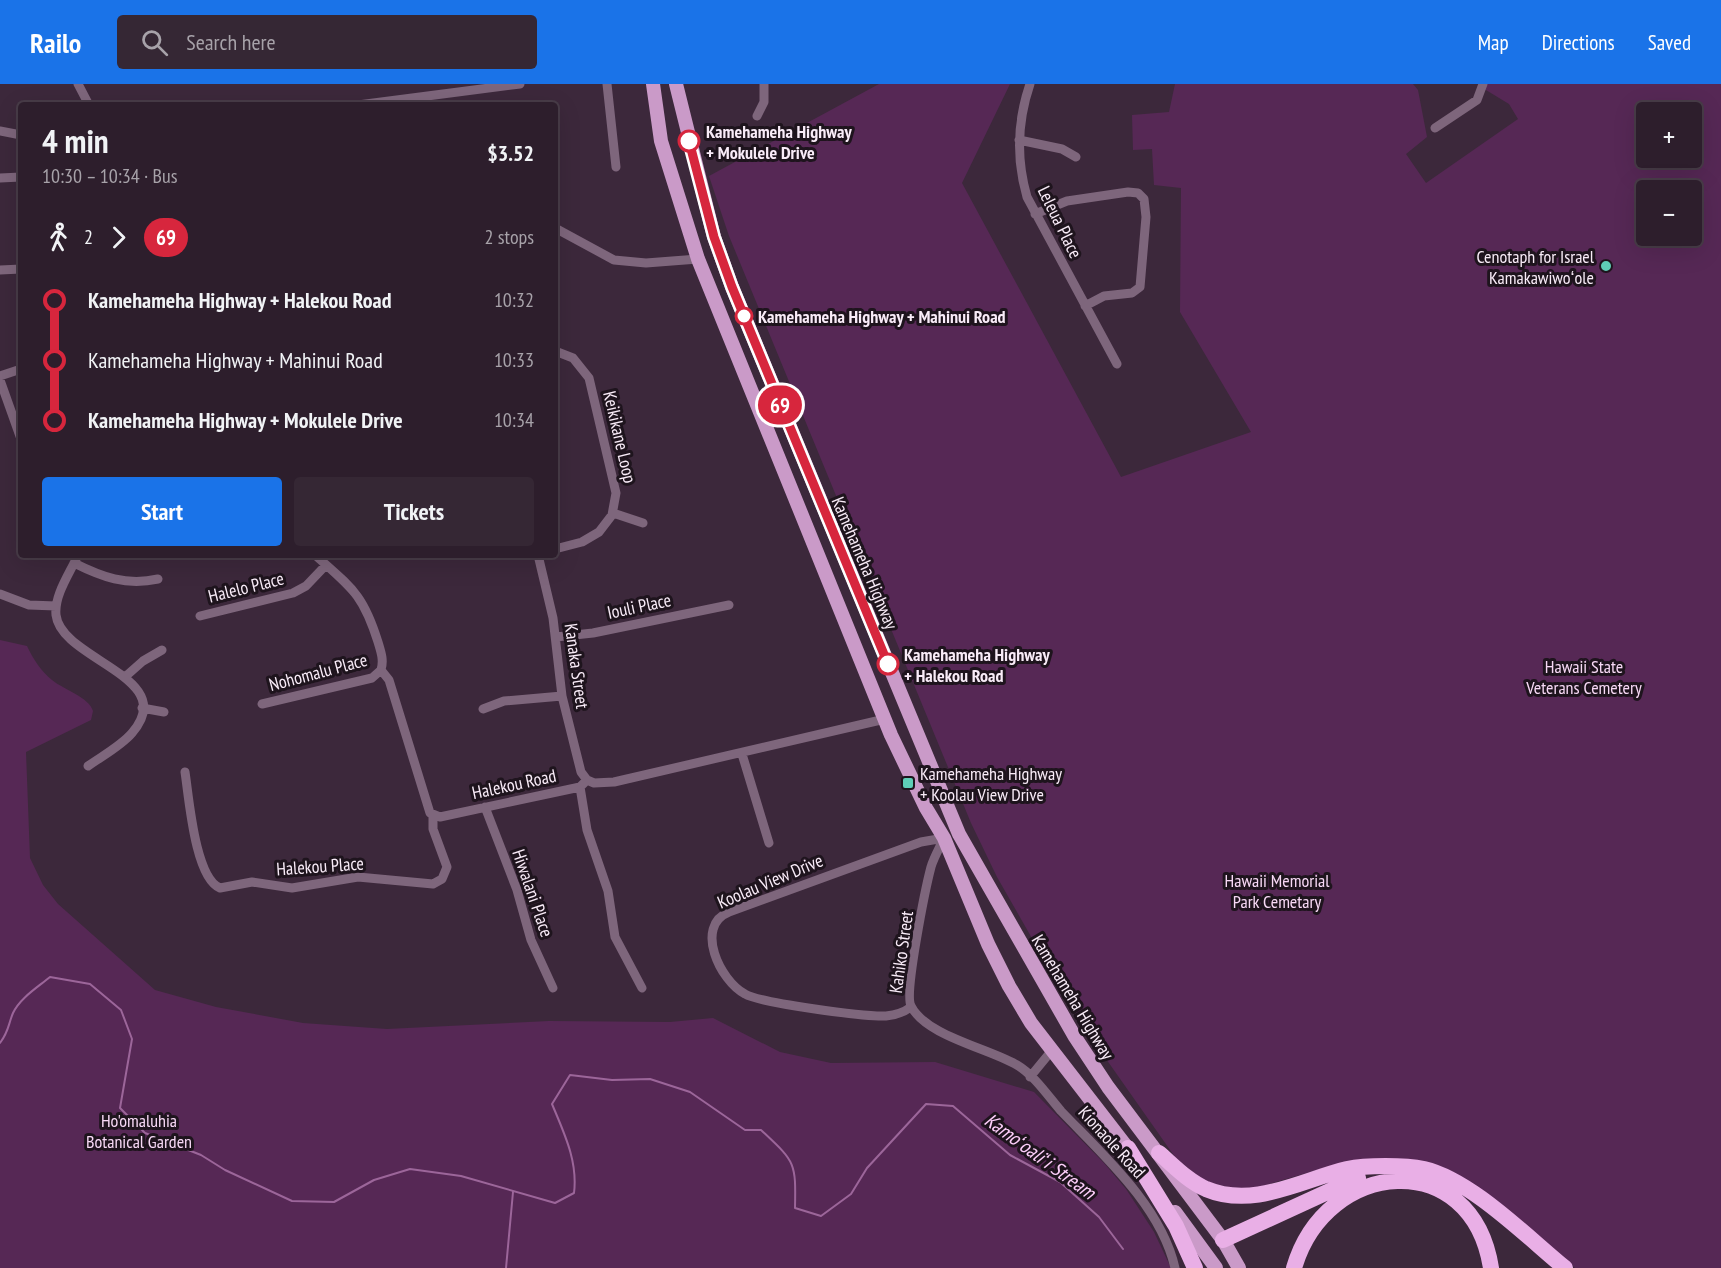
<!DOCTYPE html>
<meta charset="utf-8">
<style>
:root{--surface:#2d1e2c;--page:#352734;--text:#f1f3f6;--muted:#a7a2a9;--line:#483c48;--accent:#1a73e8}
body{margin:0;font-family:"PT Sans Narrow",sans-serif;background:var(--page);color:var(--text);height:100vh;display:flex;flex-direction:column;font-size:22px;white-space:nowrap}
*{box-sizing:border-box;margin:0}
p{font-size:20px;color:var(--muted)}
.icon{flex:none;width:33px;height:33px;fill:none;stroke:currentColor;stroke-width:2;stroke-linecap:round;stroke-linejoin:round}
.map{position:relative;flex:1;overflow:hidden}
.panel{position:absolute;left:18px;top:18px;width:540px;height:456px;display:flex;flex-direction:column;background:var(--surface);border-radius:6px;box-shadow:0 6px 24px #0002,0 0 0 2px var(--line)}
.panel>*{flex:none}
.badge{padding:0 12px;border-radius:20px;font-size:21px;line-height:39px}
.fabs{position:absolute;left:1636px;top:18px;display:grid;gap:12px}
.fabs a{display:grid;place-items:center;width:66px;height:66px;border-radius:6px;background:var(--surface);box-shadow:0 6px 24px #0002,0 0 0 2px var(--line);font-size:30px}
.map>.badge{position:absolute;translate:-50% -50%;box-shadow:0 0 0 3px #fff}
.legs{display:flex;align-items:center;gap:9px;height:66px;padding:0 24px;font-size:20px}
.legs p{margin-inline-start:auto}
.overview{display:flex;align-items:center;justify-content:space-between;height:102px;padding:0 24px}
h1{font-size:33px;font-weight:800;line-height:45px}
.action{display:flex;gap:12px;margin-top:auto;padding:12px 24px}
.action a{flex:1;height:69px;border-radius:6px;background:var(--accent);color:#fff;font-size:24px;font-weight:800;line-height:69px;text-align:center}
.action a+a{background:var(--page);color:var(--text)}
ul{padding:0 24px;list-style:none}
li{display:flex;align-items:center;gap:21px;height:60px;font-size:22px}
li i{display:grid;place-items:center;width:9px;height:100%;margin:0 8px;background:currentColor}
li i::after{content:'';width:15px;height:15px;margin:-8px;border:4px solid;border-radius:50%;background:var(--surface)}
li p{margin-inline-start:auto}
li:first-child i{background:linear-gradient(#0000 50%,currentColor 0)}
li:last-child i{background:linear-gradient(currentColor 50%,#0000 0)}
header{display:flex;align-items:center;gap:36px;box-sizing:border-box;height:84px;padding:0 30px;background:var(--accent);color:#fff}
header strong{font-size:28px}
nav{display:flex;gap:33px;margin-inline-start:auto;font-size:21px}
.search{width:420px;height:54px;background:var(--page);display:flex;align-items:center;gap:15px;box-sizing:border-box;padding:0 21px;border-radius:6px;color:var(--muted);font-size:22px}
.map>svg:first-child{display:block}
.green{fill:#562855;fill-rule:evenodd}
.lines{fill:none;stroke-linecap:round;stroke-linejoin:round}
.stream{stroke:#9c669a;stroke-width:2}
.street{stroke:#7e667c;stroke-width:9}
.primary{stroke:#ca9ac8;stroke-width:14}
.highway{stroke:#e9afe6;stroke-width:16}
.line-1-casing{stroke:#fff;stroke-width:14}
.line-1{stroke:#d7263d;stroke-width:9}
.stop-1-dot{fill:#fff;stroke:#d7263d;stroke-width:3}
.poi-dot{fill:#5eceb7;stroke:#1e141d;stroke-width:2}
.labels{text-anchor:middle;dominant-baseline:central;stroke-width:6;stroke-linejoin:round;paint-order:stroke}
.stop-label{font-size:18px;font-weight:bold;fill:#f9ecf8;stroke:#1e141d;text-anchor:start}
.street-label{font-size:18px;fill:#f9ecf8;stroke:#1e141d}
.poi-label{font-size:18px;fill:#f9ecf8;stroke:#1e141d;text-anchor:end}
.park-label{font-size:18px;fill:#f8d9f6;stroke:#1e141d}
.water-label{font-size:20px;font-style:italic;fill:#fdcefa;stroke:#1e141d}
</style>
<header>
<strong>Railo</strong>
<div class="search"><svg class="icon" aria-label="search" viewBox="0 0 24 24"><circle cx="10" cy="10" r="6"/><path d="M15 15l6 6"/></svg>Search here</div>
<nav><a>Map</a><a>Directions</a><a>Saved</a></nav>
</header>
<div class="map">
<svg width="1721" height="1184" viewBox="0 0 1721 1184">
<rect width="100%" height="100%" fill="#3c283b"/>
<path class="green" d="M879 0H1010L962 99 1121 393 1251 348 1180 228 1181 104 1154 101 1152 65 1133 66 1132 31 1169 28 1175 0H1413L1418 6 1427 53 1406 70 1426 99 1518 35 1509 20 1481 3 1480 0H1721V1184H1575L1489 1112 1341 1079 1259 1103 1240 1106 1203 1097 1175 1073 1078 935 997 793 971 739 729 152 709 92ZM1647 28H1692V74H1647ZM1647 106H1692V152H1647Z
M0 556 27 562C33 575 41 587 52 596 64 606 89 613 93 627L91 636 26 668 30 774 43 801 58 820 155 906 216 923 303 939 387 945 549 937 670 938 713 934 780 968 831 979 935 978 1034 1008 1104 1079 1126 1105 1154 1148 1171 1184H0Z"/>
<g class="lines">
<path class="stream" d="M0 959C9 947 8 941 13 929 20 914 38 903 50 893L90 900 121 926 132 955 120 1024 145 1049 201 1071 225 1086 292 1117 334 1118 374 1096 410 1085 461 1092 555 1119 574 1109C578 1077 564 1049 552 1020L570 991 612 996 650 995 690 1008 745 1046H761C795 1078 796 1077 795 1124L821 1132 851 1110 867 1084 926 1020 953 1022 1010 1071 1060 1098 1099 1133 1123 1165
M506 1184 513 1108"/>
<path class="street" d="M78 0 89 21
M607 0 616 83
M1030 0C1017 38 1016 75 1027 113L1117 280
M358 21 520 0
M757 32 764 18V0
M1435 44 1477 16 1483 0
M0 47 21 51
M1019 56 1062 65 1076 73
M0 94 21 93
M1035 130 1067 117 1128 108 1138 109 1144 115 1146 133 1140 203 1132 209 1104 212 1085 222
M555 144 614 176 646 179 698 175
M0 186 21 185
M555 267 573 274 589 294 616 409 612 431 599 448 582 458 555 465
M0 292 21 285
M0 296 21 355
M613 429 643 439
M78 471C70 489 54 511 56 531 61 576 181 593 132 649 121 662 102 672 88 682
M315 471C352 504 363 510 378 558 381 568 384 576 381 586L389 596 430 729 440 733 580 703 587 696
M538 471 553 534 562 612 581 688 587 696
M74 479C102 493 126 502 158 495
M0 510 29 521 56 522
M200 532 293 509 306 502 326 481
M556 553 593 549 729 521
M126 592 143 577 162 566
M262 620 372 594 381 586
M142 624 164 628
M483 625 504 617 562 612
M742 670 769 759
M185 688C189 714 195 794 220 804L252 798 292 804 358 793 433 800 442 795 447 783 433 745V731
M587 696 594 699 614 698 885 635
M580 703 587 746 608 807 615 853 642 904
M485 723 517 806 531 856 553 904
M944 754C940 763 934 773 931 783 926 802 904 909 911 922 926 952 988 964 1017 981 1034 991 1048 1012 1061 1027 1103 1071 1161 1122 1175 1184
M911 923C903 929 896 931 886 932 865 933 760 919 745 910 720 897 694 842 729 828L921 758 944 754
M1030 993 1053 965"/>
<path class="primary" d="M653 0 661 57 698 175 891 651 926 724 944 754 988 860 1009 902 1031 939 1133 1071
M676 0 714 153 732 203 959 750 1075 953 1108 1003 1223 1156 1239 1184
M1175 1128 1216 1184"/>
<path class="highway" d="M1128 1064 1176 1142 1195 1184
M1159 1069C1174 1082 1188 1097 1206 1105 1254 1125 1301 1096 1347 1085 1366 1081 1405 1081 1424 1085 1471 1096 1527 1153 1565 1184
M1223 1156 1358 1094
M1294 1184C1326 1074 1472 1062 1491 1184"/>
</g>
<g class="lines">
<g class="line-1-casing">
<path id="line-1" d="M689 57 714 153 732 203 888 580"/>
</g>
<use href="#line-1" class="line-1"/>
</g>
<g class="stop-1-dot">
<circle cx="689" cy="57" r="10"/>
<circle cx="744" cy="232" r="8"/>
<circle cx="888" cy="580" r="10"/>
</g>
<g class="poi-dot">
<circle cx="1606" cy="182" r="6"/>
<rect x="902" y="693" width="12" height="12" rx="3"/>
</g>
<g class="labels">
<g class="stop-label">
<text x="706" y="47">Kamehameha Highway<tspan x="706" dy="21">+ Mokulele Drive</tspan></text>
<text x="758" y="232">Kamehameha Highway + Mahinui Road</text>
<text x="904" y="570">Kamehameha Highway<tspan x="904" dy="21">+ Halekou Road</tspan></text>
</g>
<g class="street-label">
<text transform="translate(1060 138) rotate(64)">Leleua Place</text>
<text transform="translate(620 353) rotate(77)">Keikikane Loop</text>
<text transform="translate(865 479) rotate(67)">Kamehameha Highway</text>
<text transform="translate(246 503) rotate(-14)">Halelo Place</text>
<text transform="translate(639 522) rotate(-12)">Iouli Place</text>
<text transform="translate(577 582) rotate(82)">Kanaka Street</text>
<text transform="translate(318 588) rotate(-15)">Nohomalu Place</text>
<text transform="translate(514 700) rotate(-12)">Halekou Road</text>
<text transform="translate(320 782) rotate(-4)">Halekou Place</text>
<text transform="translate(770 797) rotate(-23)">Koolau View Drive</text>
<text transform="translate(533 809) rotate(71)">Hiwalani Place</text>
<text transform="translate(901 868) rotate(-82)">Kahiko Street</text>
<text transform="translate(1073 913) rotate(59)">Kamehameha Highway</text>
<text transform="translate(1112 1058) rotate(48)">Kionaole Road</text>
</g>
<g class="poi-label">
<text x="1594" y="172">Cenotaph for Israel<tspan x="1594" dy="21">Kamakawiwoʻole</tspan></text>
<text x="920" y="689" text-anchor="start">Kamehameha Highway<tspan x="920" dy="21">+ Koolau View Drive</tspan></text>
</g>
<g class="park-label">
<text x="1584" y="582">Hawaii State<tspan x="1584" dy="21">Veterans Cemetery</tspan></text>
<text x="1277" y="796">Hawaii Memorial<tspan x="1277" dy="21">Park Cemetary</tspan></text>
<text x="139" y="1036">Ho'omaluhia<tspan x="139" dy="21">Botanical Garden</tspan></text>
</g>
<g class="water-label">
<text transform="translate(1040 1072) rotate(36)">Kamoʻoaliʻi Stream</text>
</g>
</g>
</svg>
<div class="fabs">
<a>+</a>
<a>−</a>
</div>
<b class="badge" style="left:780px;top:321px;background:#d7263d;color:#fff">69</b>
<section class="panel">
<div class="overview"><div><h1>4 min</h1><p>10:30 – 10:34 · Bus</p></div><b>$3.52</b></div>
<div class="legs"><svg class="icon" aria-label="walk" viewBox="0 0 24 24"><circle cx="13" cy="4" r="2"/><path d="M13 8l-2 6 4 7M11 14l-3 7M7 12l3-4h3l4 4"/></svg>2<svg class="icon" aria-label="forward" viewBox="0 0 24 24"><path d="M9 5l7 7-7 7"/></svg><b class="badge" style="background:#d7263d;color:#fff">69</b><p>2 stops</p></div>
<ul>
<li><i style="color:#d7263d"></i><b>Kamehameha Highway + Halekou Road</b><p>10:32</p></li>
<li><i style="color:#d7263d"></i><span>Kamehameha Highway + Mahinui Road</span><p>10:33</p></li>
<li><i style="color:#d7263d"></i><b>Kamehameha Highway + Mokulele Drive</b><p>10:34</p></li>
</ul>
<div class="action"><a>Start</a><a>Tickets</a></div>
</section>
</div>
